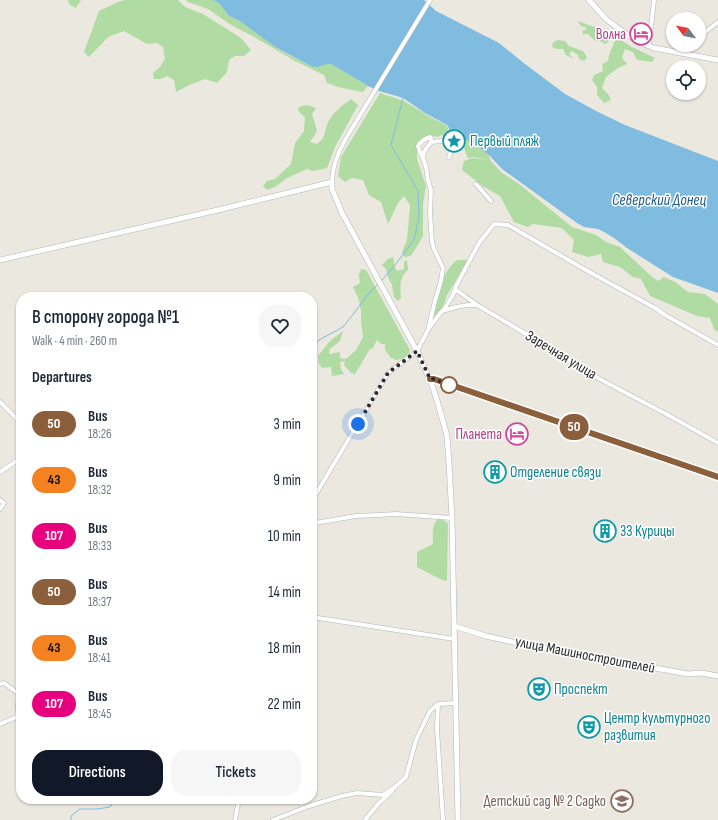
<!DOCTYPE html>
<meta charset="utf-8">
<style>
:root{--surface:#fff;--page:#f6f6f7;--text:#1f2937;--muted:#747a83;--accent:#111827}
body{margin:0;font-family:"Sofia Sans Condensed",sans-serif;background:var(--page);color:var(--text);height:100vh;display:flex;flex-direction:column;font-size:15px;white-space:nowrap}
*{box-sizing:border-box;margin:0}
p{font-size:13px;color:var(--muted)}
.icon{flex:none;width:22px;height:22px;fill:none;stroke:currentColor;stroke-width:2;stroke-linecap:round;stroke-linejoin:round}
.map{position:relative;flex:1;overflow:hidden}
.details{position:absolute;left:16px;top:292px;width:301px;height:512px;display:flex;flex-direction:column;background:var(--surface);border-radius:16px;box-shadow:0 1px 3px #0004}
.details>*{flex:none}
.badge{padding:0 8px;border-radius:13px;font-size:14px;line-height:26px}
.needle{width:26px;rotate:302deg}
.controls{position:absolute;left:666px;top:12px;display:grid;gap:8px}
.controls a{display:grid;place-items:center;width:40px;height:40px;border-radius:50%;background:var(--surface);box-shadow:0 1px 3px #0004;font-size:20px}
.you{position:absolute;width:20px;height:20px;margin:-10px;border:3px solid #fff;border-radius:50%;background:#1a73e8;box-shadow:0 0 0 6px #1a73e833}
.map>.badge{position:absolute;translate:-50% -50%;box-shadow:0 0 0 2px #fff}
h2{padding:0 16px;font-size:15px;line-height:36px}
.round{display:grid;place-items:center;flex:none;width:42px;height:42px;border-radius:16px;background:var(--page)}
.overview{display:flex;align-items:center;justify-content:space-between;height:68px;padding:0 16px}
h1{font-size:19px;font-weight:600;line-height:30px}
.primary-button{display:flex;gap:8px;margin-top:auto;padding:8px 16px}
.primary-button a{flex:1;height:46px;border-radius:16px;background:var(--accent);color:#fff;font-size:16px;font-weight:600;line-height:46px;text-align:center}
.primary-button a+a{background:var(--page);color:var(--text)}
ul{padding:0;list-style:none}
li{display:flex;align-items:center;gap:12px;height:56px;padding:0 16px}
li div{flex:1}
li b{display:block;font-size:15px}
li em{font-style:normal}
li .badge{min-width:44px;font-weight:700;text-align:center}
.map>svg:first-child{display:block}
.green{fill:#b0dba3}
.sand{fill:#ecebc7}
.water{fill:#7fbce0}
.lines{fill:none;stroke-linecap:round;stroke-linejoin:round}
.stream{stroke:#7fbce0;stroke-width:1}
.minor-casing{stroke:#b3b4bd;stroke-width:5}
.tertiary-casing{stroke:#b3b4bd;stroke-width:6}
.minor{stroke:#fff;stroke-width:4}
.tertiary{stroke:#fff;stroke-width:5}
.line-casing{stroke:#fff;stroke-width:9}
.line{stroke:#8b5e3c;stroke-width:6}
.walk{stroke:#2b2b2b;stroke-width:4;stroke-dasharray:0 7.2}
.stop-dot{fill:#fff;stroke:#8b5e3c;stroke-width:2}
.labels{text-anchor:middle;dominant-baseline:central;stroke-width:3;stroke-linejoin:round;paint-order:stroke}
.hotel-label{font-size:15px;fill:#b23c85;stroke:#fff;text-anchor:end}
.culture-label{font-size:15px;fill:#0d838f;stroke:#fff;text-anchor:start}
.street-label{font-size:15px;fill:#2b2b2b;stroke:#fff}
.education-label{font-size:15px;fill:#785e54;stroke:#fff;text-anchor:end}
.water-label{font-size:16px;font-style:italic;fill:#1e5a8d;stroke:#fff}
</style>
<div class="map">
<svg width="718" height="820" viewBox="0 0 718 820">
<rect width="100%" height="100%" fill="#ebe8df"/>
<path class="green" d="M69 0H81L76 8 70 5 68 1Z
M125 0H178L185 7 203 14 241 38 251 50 244 56H235L229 60 227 72 217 83 205 79 189 85 176 92 174 80 167 76 161 79H154L153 73 159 68 165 59 163 47 157 43 147 44 124 31 108 37 89 57 84 52 99 11 118 2Z
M186 0H213L219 3 228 15 241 22 275 47 289 55 311 66 327 63 331 64 368 86 363 92 338 87 327 83 324 75 295 61 256 38 231 25 208 9 188 2Z
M578 21 597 28 601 27 602 29 608 30 610 36 609 41 605 44 600 41H595L588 34H583L582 31 585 30 587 28 581 26Z
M616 37 632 47 655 58 652 62 637 60 633 52 625 49 622 58 627 64 618 68 606 77 602 88 609 95 611 100 604 103 597 95V87L592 80 594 75 603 71 602 64 608 61C609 52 614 45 616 37Z
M558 40 565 41 569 46 583 51 587 57 584 61 579 59 578 55 572 51 569 54 574 59 566 55 563 49H557L552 47 553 42Z
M380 93 404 101 432 118 446 125 452 135 447 139 441 135 438 137 429 135 417 144V159L426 186 423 204V236L411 256 404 257 402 252 407 240 410 205 404 196 398 203 388 224 381 202 369 195 363 180 352 178 345 182 338 176 341 157Z
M351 99 358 105 335 147 327 168 313 171 307 169 287 178 275 187 267 190 263 186 267 181 275 179 291 164 295 143 304 131 305 117 301 114 298 110 299 107 307 105 316 108 312 114 317 131 310 142 317 144C325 138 324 134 327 125 331 114 342 105 351 99Z
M464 139 472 142 489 155 490 160 501 172 519 184 572 227 596 235 606 242 620 247 651 276 658 281 664 277 675 282 688 292 705 294 718 304V332L714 329 710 318 697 316 650 296 641 279 633 277 620 267 603 262 601 254 588 257 572 252 574 240 562 228 533 224 528 227 514 222 500 196 484 187 462 170 464 161 472 158 489 160 473 157 468 158C466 154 465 151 464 148 463 144 461 145 460 140Z
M393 257 395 268 397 271 404 269V262L407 260 408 270C399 277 400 288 401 298L398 301 394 297 392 285 388 277 386 269 382 265 388 259Z
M457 260H468L446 297C445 305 439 313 432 318 436 298 440 274 457 260Z
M361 269 366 270 410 350C408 356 403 359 396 360L391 358 385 350V344H381L377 340 372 349H370L355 374 351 373 344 365 345 361 340 362 341 369 344 374 332 376 331 367 322 368 319 364 318 356 330 341 343 331 340 341 330 349 329 354 340 352V358L346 359 356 350 363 337 361 320V311L359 300 353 287 360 283 359 275Z
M438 519C443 520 445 520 448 524L447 581 442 580 417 567V552L433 544C433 536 431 525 438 519Z"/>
<path class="sand" d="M453 135 460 140 458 145 455 147 447 140Z"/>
<path class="water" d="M213 0H424L436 11 499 43 525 64 565 94 598 112 625 125 718 161V293L673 277 627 248 614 238 604 232 598 229 584 227 577 223 502 169 489 155 472 142 464 139 460 140 453 135 447 125 425 113 403 98 379 91 368 86 331 64C322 63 320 69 311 66L275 47 241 22 228 15 219 3Z"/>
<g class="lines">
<path class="stream" d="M382 280 395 265 414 240 419 217 418 191 391 145 403 98
M312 348 319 340 343 327 355 312 365 298 378 284
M71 820V816L80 809H97L110 807 114 799"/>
<g class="minor-casing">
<path id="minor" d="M699 37 718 22
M649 46 654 0
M681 53 688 45
M431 142 442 141 450 146 451 151 449 157
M423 158 420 152 418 146C421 141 424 139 430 137L431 138V142
M332 182C332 167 337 154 345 140L430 0
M476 184 491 201
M455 289 477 305
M443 311 453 295 456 286 479 243 494 224 508 225 584 269 655 308 665 315 718 345
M429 326 435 301 441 281 443 268 434 249 432 242 430 213 431 190 428 181 426 167 423 158 424 152 431 142
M430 379H434L718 477
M0 402 21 423
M0 472 21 458
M0 500 4 503 0 509
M452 518 396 514 378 515 356 516 315 523 313 499 388 373 417 351 429 328 442 311 456 307 468 305H477L553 350 594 376 666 414 718 443
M312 617 454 639
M0 684 4 683 19 694 17 717 0 724
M438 704 437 729 443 820
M235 820 239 799
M273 820 309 806 342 796 357 793 383 795 395 787 406 777 416 740 430 711 438 704 456 703
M365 820 378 804 392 791"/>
</g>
<g class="tertiary-casing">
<path id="tertiary" d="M589 0 607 20 629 36 639 42 654 48 718 60
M0 260 218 210 332 182V189L342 213 417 351 432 385 439 407 447 436 449 463 452 518 458 820
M454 626 486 636 517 643 688 674 702 673 718 676"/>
</g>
<use href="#minor" class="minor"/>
<use href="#tertiary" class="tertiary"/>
</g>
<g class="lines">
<g class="line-casing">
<path id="line" d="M430 379H434L718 477"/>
</g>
<use href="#line" class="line"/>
<path class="walk" d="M358 424 388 373 417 351 430 379H434L452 386 449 385"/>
</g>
<defs>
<g id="hotel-ring" transform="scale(1.15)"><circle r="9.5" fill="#fff" stroke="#d1479c" stroke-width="1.5"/><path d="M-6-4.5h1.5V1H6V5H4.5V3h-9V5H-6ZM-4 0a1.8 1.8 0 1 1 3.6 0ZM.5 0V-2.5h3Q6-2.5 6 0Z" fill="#d1479c"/></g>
<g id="sight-ring" transform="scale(1.15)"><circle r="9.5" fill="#fff" stroke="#0f9aa8" stroke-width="1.5"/><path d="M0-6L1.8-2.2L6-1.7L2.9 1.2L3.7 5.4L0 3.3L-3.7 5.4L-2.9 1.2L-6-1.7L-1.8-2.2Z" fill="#0f9aa8"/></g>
<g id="building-ring" transform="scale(1.15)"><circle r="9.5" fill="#fff" stroke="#0f9aa8" stroke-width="1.5"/><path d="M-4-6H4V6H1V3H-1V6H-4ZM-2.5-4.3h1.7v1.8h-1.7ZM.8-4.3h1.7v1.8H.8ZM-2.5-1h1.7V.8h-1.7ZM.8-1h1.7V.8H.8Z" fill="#0f9aa8"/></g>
<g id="theatre-ring" transform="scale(1.15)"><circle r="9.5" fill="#fff" stroke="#0f9aa8" stroke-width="1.5"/><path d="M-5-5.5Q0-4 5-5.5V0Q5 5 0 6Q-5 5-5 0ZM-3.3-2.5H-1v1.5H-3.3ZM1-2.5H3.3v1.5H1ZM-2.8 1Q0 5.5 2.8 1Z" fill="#0f9aa8"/></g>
<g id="school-ring" transform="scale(1.15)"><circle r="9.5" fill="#fff" stroke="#8d6e63" stroke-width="1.5"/><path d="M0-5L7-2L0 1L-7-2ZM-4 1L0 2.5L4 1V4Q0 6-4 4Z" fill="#8d6e63"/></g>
</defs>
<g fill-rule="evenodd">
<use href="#hotel-ring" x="641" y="34"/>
<use href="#sight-ring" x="454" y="141"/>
<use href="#hotel-ring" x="517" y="434"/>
<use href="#building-ring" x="495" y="472"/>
<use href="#building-ring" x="605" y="531"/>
<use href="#theatre-ring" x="539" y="689"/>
<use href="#theatre-ring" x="589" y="727"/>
<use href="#school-ring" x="622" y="801"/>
</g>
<circle class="stop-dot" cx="449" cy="385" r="8"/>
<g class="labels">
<g class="hotel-label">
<text x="626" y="34">Волна</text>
<text x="502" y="434">Планета</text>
</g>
<g class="culture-label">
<text x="470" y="141">Первый пляж</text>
<text x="510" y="472">Отделение связи</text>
<text x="620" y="531">33 Курицы</text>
<text x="554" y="689">Проспект</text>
<text x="604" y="718">Центр культурного<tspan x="604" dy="17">развития</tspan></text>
</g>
<g class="street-label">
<text transform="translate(561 355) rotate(31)">Заречная улица</text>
<text transform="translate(585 655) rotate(11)">улица Машиностроителей</text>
</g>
<g class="education-label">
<text x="606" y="801">Детский сад № 2 Садко</text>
</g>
<g class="water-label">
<text x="659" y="200">Северский Донец</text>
</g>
</g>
</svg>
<div class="controls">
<a><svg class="needle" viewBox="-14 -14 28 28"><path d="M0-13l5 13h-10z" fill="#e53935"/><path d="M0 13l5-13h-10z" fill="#747a83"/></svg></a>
<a><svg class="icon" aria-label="locate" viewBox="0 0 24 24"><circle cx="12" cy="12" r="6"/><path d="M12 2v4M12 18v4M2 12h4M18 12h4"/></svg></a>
</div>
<div class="you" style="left:358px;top:424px"></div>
<b class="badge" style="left:574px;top:427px;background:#8b5e3c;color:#fff">50</b>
<section class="details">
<div class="overview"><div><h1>В сторону города №1</h1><p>Walk · 4 min · 260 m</p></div><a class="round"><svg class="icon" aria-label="heart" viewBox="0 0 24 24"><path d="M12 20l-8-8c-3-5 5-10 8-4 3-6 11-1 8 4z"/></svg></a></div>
<h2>Departures</h2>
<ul>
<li><span class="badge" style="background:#8b5e3c;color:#fff">50</span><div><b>Bus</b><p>18:26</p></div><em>3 min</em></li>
<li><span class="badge" style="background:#f58220;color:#111">43</span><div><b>Bus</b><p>18:32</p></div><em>9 min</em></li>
<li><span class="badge" style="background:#e6007e;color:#fff">107</span><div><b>Bus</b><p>18:33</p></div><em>10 min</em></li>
<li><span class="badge" style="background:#8b5e3c;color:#fff">50</span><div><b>Bus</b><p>18:37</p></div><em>14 min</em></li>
<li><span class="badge" style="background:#f58220;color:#111">43</span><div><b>Bus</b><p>18:41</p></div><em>18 min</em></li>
<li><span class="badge" style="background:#e6007e;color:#fff">107</span><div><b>Bus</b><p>18:45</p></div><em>22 min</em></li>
</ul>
<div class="primary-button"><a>Directions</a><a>Tickets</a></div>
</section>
</div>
